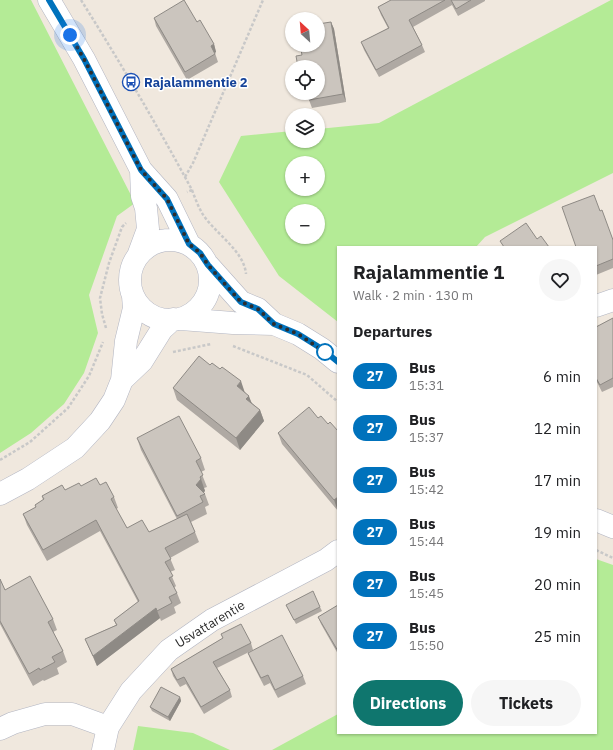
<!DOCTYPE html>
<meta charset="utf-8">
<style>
:root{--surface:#fff;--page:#f6f6f6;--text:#202124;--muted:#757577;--accent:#0f766e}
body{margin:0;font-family:"IBM Plex Sans",sans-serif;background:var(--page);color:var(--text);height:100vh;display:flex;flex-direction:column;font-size:15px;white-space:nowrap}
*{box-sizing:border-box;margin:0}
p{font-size:13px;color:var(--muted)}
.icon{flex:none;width:22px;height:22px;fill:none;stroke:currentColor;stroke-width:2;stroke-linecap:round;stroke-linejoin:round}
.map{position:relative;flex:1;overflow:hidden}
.sheet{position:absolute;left:337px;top:246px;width:260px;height:488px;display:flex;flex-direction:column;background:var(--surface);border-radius:0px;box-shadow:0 1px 3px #0004}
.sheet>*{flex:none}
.badge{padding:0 8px;border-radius:13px;font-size:14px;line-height:26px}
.needle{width:26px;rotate:334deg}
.buttons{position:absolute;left:285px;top:12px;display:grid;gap:8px}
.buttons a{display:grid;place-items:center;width:40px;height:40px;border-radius:50%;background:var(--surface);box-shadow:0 1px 3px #0004;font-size:20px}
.you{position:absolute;width:20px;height:20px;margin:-10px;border:3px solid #fff;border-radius:50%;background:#1a73e8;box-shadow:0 0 0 6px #1a73e833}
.map>.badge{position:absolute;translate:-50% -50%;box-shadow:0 0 0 2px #fff}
h2{padding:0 16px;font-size:15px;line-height:36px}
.round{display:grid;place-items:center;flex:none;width:42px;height:42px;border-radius:21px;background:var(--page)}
.overview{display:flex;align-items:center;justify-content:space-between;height:68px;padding:0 16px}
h1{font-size:19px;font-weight:700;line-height:30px}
.cta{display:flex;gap:8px;margin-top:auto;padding:8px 16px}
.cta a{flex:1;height:46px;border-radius:24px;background:var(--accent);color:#fff;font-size:16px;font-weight:700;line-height:46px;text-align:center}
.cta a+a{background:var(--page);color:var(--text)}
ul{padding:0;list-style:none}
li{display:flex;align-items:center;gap:12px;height:52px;padding:0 16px}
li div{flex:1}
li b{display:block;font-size:15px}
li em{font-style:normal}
li .badge{min-width:44px;font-weight:700;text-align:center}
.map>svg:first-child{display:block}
.green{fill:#b4eb96;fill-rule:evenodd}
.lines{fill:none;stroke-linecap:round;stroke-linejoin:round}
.minor-casing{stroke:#b2b5c2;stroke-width:23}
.path{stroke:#c8c8c8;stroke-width:2.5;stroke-dasharray:3 2;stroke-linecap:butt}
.minor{stroke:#fff;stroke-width:22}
.wall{fill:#afa9a3}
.shaded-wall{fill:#8e8a85}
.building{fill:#cbc5be;stroke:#8e8a85}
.line-casing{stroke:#fff;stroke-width:9}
.line{stroke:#0072bc;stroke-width:6}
.walk{stroke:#2d2d2d;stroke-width:4;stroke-dasharray:0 7.2}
.stop-dot{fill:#fff;stroke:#0072bc;stroke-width:2}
.labels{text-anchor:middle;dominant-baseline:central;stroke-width:3;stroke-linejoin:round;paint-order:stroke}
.transit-label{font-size:13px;font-weight:bold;fill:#164399;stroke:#fff;text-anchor:start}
.street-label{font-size:13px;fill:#2d2d2d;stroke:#fff}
</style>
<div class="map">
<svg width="613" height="750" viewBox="0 0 613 750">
<rect width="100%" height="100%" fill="#f0e8de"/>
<path class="green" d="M0 0H31L135 203 117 216 89 295 98 333 84 373 64 404 31 433 0 453Z
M611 0H613V173L485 237 476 247H338V322L279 276 219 182 241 136 292 131V141H318V129L379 123ZM292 163H318V189H292ZM292 211H318V237H292Z
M596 559 613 565V750H272L338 714V733H596Z
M138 726 193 733 230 750H133Z"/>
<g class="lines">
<g class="minor-casing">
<path id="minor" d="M49 0 84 59 141 170 167 199 189 244
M130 280a40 40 0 1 1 80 0a40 40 0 1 1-80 0Z
M138 256 148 229 146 208 142 196 141 170
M208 265 241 302 258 309 274 324
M596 306 613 300
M181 319 233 323 274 324 298 334 322 349 338 362
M122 380 142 361 162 329 173 319
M0 494 28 479 75 448 100 421 114 400 122 380 126 341 134 308 133 296
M596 520 613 527
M0 729 13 723 45 714H72L108 727
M103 750 108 727 131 691 169 650 212 620 326 560 338 551"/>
</g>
<path class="path" d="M81 0C120 62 157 125 192 190L187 192
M185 177 193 163 263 0
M192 190C195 198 198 206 202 213 214 233 244 250 246 274
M106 328 102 314 100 298 109 263 122 227 126 223
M233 346 307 375 338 402
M173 352 211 344
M0 460 30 442 68 408 89 376 103 342
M596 550 613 558"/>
<use href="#minor" class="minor"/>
</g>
<path class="wall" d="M391 0H485V1L458 16 452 5 413 27 422 45 425 52 379 77 364 50 361 42 388 28 381 15 378 7Z
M154 18 197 22 214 44 216 52 215 53 218 62 187 80 156 26Z
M331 22 334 29 346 102 312 108 309 100 302 55Z
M600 211 613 240V268L596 275V247Z
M613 318V387L602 392 596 380V327Z
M173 388 245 392 252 403 260 410 264 421 240 450 177 400Z
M318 418 338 431V511L282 444 278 433Z
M137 438 201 458 205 470 201 472 207 487 204 488 205 491 204 492 205 494 209 505 205 507 207 514 191 522 199 542 170 558 175 570 170 572 176 586 174 588 177 593 181 603 174 607 176 613 161 621 160 618 97 666 85 639 116 625 114 620 138 602 100 531 47 561 27 525 23 514 36 508 35 505 43 500 42 496 81 486 100 485 114 497 118 508 116 509 127 528 149 532 177 519 141 450Z
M0 579 5 590 53 619 57 630 53 632 63 651 67 662 57 668 59 674 44 681 43 680 33 686 0 624Z
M286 605 320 607 322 611 296 624Z
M338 605V654L321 624 318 617Z
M221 634 251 643 253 650 217 668 230 690 232 697 204 714 186 684 180 687 173 676 171 669 223 638Z
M248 653 303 676 306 684 278 698 270 683 264 686 251 661Z
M180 697 181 701 170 721 152 711 150 707Z"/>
<path class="shaded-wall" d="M331 22 334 29 346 102 343 94Z
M214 44 216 52 213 54 211 46Z
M241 381 245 393 237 386Z
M249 396 253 407 246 399Z
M260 410 264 421 240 450 236 438Z
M201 479 205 491 200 496 196 485Z
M338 497V511L334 500Z
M156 608 160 618 97 666 93 656Z
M180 697 181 701 170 721 168 717Z"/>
<path class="building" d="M184 0 197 22 200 20 214 44 211 46 215 54 185 72 154 18Z
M391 0H445L409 20 422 45 376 70 361 42 389 28 378 7Z
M451 0H471L456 9Z
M331 22 343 94 309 100 308 93H318V67H298L296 56 302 55 300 45H318V24Z
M594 195 600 211 602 210 613 240V259L596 266V247H576L562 207Z
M526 223 537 239 541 236 549 247H504L500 241Z
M613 318V378L600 385 596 378V327Z
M199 356 210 365 212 363 220 369 222 367 241 381 237 386 249 396 246 399 260 410 236 438 173 388Z
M309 407 318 418 321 416 328 424 330 422 338 431V497L334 500 278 433Z
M179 416 201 458 196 461 203 475 200 477 201 479 196 485 205 494 200 496 203 502 177 516 137 438Z
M96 478 100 485 106 482 114 497 111 499 127 528 142 520 149 532 187 514 195 532 165 548 171 559 165 562 173 576 169 578 177 593 169 597 172 603 157 611 156 608 93 656 85 639 117 625 114 620 139 601 96 520 43 550 23 514 36 507 35 505 44 499 42 496 62 485 65 490 79 483 81 486Z
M30 576 53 619 48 622 63 651 52 657 55 662 40 670 39 668 29 674 0 621V579L5 590Z
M313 591 320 607 294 620 286 605Z
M338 605V651L318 617Z
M241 624 251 643 213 662 230 690 201 707 184 677 177 680 171 669 223 638 221 634Z
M282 635 303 676 275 690 268 675 261 678 248 653Z
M161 687 180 697 168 717 150 707Z"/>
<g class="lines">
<g class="line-casing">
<path id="line" d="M49 0 84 59 141 170 167 199 189 244 200 253 208 265 241 302 258 309 274 324 298 334 322 349 338 362"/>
</g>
<use href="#line" class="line"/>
<path class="walk" d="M70 35 84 59 141 170 167 199 189 244 200 253 208 265 241 302 258 309 274 324 298 334 325 352"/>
</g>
<defs>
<g id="bus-ring" transform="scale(0.9)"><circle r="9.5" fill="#fff" stroke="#1a4fb4" stroke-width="1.5"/><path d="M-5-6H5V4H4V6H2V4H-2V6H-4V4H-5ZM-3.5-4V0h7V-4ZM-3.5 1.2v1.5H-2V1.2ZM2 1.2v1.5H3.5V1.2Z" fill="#1a4fb4"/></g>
</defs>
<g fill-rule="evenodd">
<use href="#bus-ring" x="131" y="82"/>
</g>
<circle class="stop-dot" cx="325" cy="352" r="8"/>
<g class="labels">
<g class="transit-label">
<text x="144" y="82">Rajalammentie 2</text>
</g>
<g class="street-label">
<text transform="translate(210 624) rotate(-31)">Usvattarentie</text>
</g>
</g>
</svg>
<div class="buttons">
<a><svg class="needle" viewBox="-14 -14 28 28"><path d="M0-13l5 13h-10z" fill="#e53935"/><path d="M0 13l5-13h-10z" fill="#757577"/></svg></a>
<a><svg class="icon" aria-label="locate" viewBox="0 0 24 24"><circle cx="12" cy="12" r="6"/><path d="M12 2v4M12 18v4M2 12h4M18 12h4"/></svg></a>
<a><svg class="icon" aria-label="layers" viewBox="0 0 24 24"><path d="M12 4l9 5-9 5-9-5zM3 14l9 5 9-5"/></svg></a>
<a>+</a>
<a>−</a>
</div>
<div class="you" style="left:70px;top:35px"></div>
<section class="sheet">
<div class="overview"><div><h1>Rajalammentie 1</h1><p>Walk · 2 min · 130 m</p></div><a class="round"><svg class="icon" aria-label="heart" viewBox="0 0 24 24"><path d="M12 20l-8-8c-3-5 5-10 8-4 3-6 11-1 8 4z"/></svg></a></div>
<h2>Departures</h2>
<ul>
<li><span class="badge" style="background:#0072bc;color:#fff">27</span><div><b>Bus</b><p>15:31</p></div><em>6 min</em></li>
<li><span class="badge" style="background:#0072bc;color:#fff">27</span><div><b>Bus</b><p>15:37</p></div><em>12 min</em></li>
<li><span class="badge" style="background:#0072bc;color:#fff">27</span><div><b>Bus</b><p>15:42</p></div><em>17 min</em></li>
<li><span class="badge" style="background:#0072bc;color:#fff">27</span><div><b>Bus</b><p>15:44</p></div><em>19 min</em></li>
<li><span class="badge" style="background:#0072bc;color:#fff">27</span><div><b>Bus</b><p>15:45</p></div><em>20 min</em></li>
<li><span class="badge" style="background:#0072bc;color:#fff">27</span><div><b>Bus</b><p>15:50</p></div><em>25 min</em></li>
</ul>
<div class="cta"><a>Directions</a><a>Tickets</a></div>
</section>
</div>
